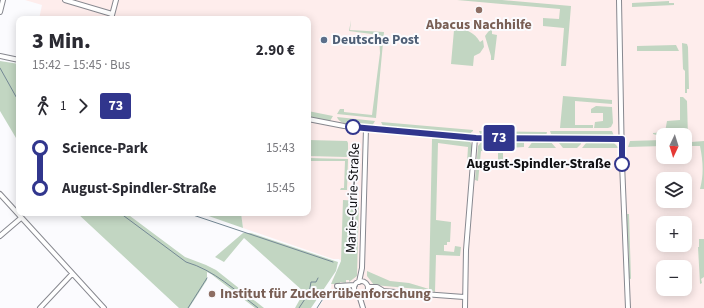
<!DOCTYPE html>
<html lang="de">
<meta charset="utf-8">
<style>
:root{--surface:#fff;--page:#f7f7f7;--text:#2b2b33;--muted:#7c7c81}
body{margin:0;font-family:"Source Sans 3",sans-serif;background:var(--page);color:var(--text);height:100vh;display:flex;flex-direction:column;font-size:15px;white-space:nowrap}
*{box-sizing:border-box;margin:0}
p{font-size:13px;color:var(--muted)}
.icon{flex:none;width:22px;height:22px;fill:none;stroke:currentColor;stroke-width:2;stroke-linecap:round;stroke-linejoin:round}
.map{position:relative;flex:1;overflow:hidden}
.sheet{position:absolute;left:16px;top:16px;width:295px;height:200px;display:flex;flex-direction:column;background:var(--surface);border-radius:8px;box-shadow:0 2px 10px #0003}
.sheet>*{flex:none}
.badge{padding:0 8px;border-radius:3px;font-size:14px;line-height:26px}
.needle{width:26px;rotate:184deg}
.buttons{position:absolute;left:656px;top:128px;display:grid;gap:8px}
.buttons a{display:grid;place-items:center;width:36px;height:36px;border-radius:8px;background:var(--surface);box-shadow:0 2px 10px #0003;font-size:20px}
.map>.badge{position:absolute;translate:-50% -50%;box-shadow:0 0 0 2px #fff}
.legs{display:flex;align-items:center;gap:6px;height:44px;padding:0 16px;font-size:13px}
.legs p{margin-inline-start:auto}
.overview{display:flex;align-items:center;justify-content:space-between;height:68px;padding:0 16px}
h1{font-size:22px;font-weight:800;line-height:30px}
ul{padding:0 16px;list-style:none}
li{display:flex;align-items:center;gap:14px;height:40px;font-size:15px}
li i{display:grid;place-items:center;width:6px;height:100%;margin:0 5px;background:currentColor}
li i::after{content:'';width:10px;height:10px;margin:-5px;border:3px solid;border-radius:50%;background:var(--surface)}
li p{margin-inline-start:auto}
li:first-child i{background:linear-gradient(#0000 50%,currentColor 0)}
li:last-child i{background:linear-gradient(currentColor 50%,#0000 0)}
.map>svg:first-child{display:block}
.industrial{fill:#feedec;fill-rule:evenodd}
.green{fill:#c2d6c2}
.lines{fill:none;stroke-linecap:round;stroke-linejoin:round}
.stream{stroke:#748895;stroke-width:1}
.minor-casing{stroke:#87888f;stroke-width:6}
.minor{stroke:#fff;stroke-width:4}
.line-1-casing{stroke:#fff;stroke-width:9}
.line-1{stroke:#31368d;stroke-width:6}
.education-dot{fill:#8d6e63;stroke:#fbfbfe;stroke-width:1.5}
.service-dot{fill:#5c6f8a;stroke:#fbfbfe;stroke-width:1.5}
.stop-1-dot{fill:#fff;stroke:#31368d;stroke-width:2}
.labels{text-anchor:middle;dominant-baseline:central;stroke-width:4;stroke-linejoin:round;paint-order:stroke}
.education-label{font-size:14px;font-weight:bold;fill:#785e54;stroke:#fbfbfe}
.service-label{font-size:14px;font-weight:bold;fill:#4e5e75;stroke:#fbfbfe;text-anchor:start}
.stop-label{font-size:14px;font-weight:bold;fill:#0e0e11;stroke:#fbfbfe;text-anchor:end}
.street-label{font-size:14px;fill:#0e0e11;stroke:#fbfbfe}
</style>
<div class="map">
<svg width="704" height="308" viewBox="0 0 704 308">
<rect width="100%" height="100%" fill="#fbfbfe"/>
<path class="industrial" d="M25 0H704V308H318L331 288 332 280 340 267 341 261 339 259H333L243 228 241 213H308V19H39L42 5ZM663 135H685V157H663ZM663 179H685V201H663ZM663 223H685V245H663ZM663 267H685V289H663Z"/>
<path class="green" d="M457 0H502L571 6 566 66H561L564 28 543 26V18L559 19 560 9Z
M669 1V3H674V5L632 7V3Z
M351 20 350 30 384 32 376 118 337 114 340 109H344V112L372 115 380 53 379 35 349 31Z
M448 21 457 23V27C467 30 474 32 480 42L483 40 484 47 480 53 474 56 473 66 451 64 454 30 431 28V23Z
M492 28V34L497 35 494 60H491V56L485 36 488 32Z
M682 43 687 44 688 47 689 89H687V93H685V71L683 69Z
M676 45 679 51H637V46Z
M0 61 19 64V143L0 111Z
M563 96 612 100V104L575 101V125H593V128H560Z
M680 97H683L687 101 688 138H685V135H663V137L653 134V133L665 132 667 121 680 120Z
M596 106 612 107 613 123 611 127 608 128H594L595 122 603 121V113H591V109Z
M308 111 333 116 330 121 308 117Z
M337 117 375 121 372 126C363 125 340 127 337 117Z
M381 122 473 130V131L468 135 383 126Z
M479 131 547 132 546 136 544 137 486 136H481Z
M550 131H612L614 136 566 137V135H557V137L551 134Z
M438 137 467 139C475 144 472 154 472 163H467L468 147 438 143 436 220 451 222 450 242H447V245H444V251L454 252 455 246 461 247 460 256 436 255 435 292 429 290 374 285 367 276V271L390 281 409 283 429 289 432 139H438Z
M308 140 347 141 348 143V156L346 157 308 156Z
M663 140V146L628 147 630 141Z
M685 140H691V142L704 141V189H700C704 174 703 161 700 146H685Z
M482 141H503V160H498V150L481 151 478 181 475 180 478 146Z
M510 141 524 142V147L508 148 507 145Z
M533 141H550L556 148H528Z
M559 141H564V143H581V144L577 148H563L559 143Z
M586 143H614L619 148H582Z
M308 158 348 159 347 190H340L341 188H344L345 161H308Z
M343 200 359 201 357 276 349 282V280H346V283L340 282V284H331L341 261Z
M77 213H126L185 257 206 265 216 270 264 308H255L211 274 207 272V280L189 308H179Z
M200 213H241L243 228Z
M626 214H629L631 279 628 278V258H629Z
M243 233H251L338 262 336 271 311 308H295L304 292 244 238 224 262 215 257Z
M699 239H704V277L701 279 702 283 700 284 698 247H699Z"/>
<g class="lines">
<path class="stream" d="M0 68 19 102
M120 213 186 262C214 270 236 291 258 308
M187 213 333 262
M188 308 207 278
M299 308 309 293 311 282H316L318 278
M317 308 328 291"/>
<g class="minor-casing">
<path id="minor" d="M65 0 112 14
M619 0 622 163 628 308
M0 12 3 0
M111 19 116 0
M0 56 19 60
M308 119 344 126 475 138 622 139
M0 194 104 308
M0 236 21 218
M354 288a7 7 0 1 1 14 0a7 7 0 1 1-14 0Z
M359 282 362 268 366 128
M337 286 355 285
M368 287H377L382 290
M368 291H382L464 297
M359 295 363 308
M40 308 72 274
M465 308 466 250 475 138"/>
</g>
<use href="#minor" class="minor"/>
</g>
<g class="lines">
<g class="line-1-casing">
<path id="line-1" d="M353 127 476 138 622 139V164"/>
</g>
<use href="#line-1" class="line-1"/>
</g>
<g class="education-dot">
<circle cx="479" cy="10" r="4"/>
<circle cx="212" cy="294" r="4"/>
</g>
<circle class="service-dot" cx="324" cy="40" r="4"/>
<g class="stop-1-dot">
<circle cx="353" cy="127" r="7"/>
<circle cx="622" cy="164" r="7"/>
</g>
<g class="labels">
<g class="education-label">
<text x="479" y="25">Abacus Nachhilfe</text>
<text x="220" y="294" text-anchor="start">Institut für Zuckerrübenforschung</text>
</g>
<g class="service-label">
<text x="332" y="40">Deutsche Post</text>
</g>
<g class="stop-label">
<text x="611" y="164">August-Spindler-Straße</text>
</g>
<g class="street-label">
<text transform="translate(353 198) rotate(-88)">Marie-Curie-Straße</text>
</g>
</g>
</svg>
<div class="buttons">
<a><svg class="needle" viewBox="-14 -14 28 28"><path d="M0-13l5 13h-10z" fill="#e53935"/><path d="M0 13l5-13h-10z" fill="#7c7c81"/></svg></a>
<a><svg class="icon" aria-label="layers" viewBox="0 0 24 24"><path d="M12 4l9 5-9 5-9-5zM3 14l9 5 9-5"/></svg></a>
<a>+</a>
<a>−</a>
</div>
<b class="badge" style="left:499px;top:138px;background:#31368d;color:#fff">73</b>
<section class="sheet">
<div class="overview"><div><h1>3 Min.</h1><p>15:42 – 15:45 · Bus</p></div><b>2.90 €</b></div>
<div class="legs"><svg class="icon" aria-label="walk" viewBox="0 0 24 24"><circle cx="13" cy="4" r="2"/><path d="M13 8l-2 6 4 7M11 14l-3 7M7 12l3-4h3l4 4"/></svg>1<svg class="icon" aria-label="forward" viewBox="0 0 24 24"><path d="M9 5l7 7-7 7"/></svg><b class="badge" style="background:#31368d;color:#fff">73</b></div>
<ul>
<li><i style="color:#31368d"></i><b>Science-Park</b><p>15:43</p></li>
<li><i style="color:#31368d"></i><b>August-Spindler-Straße</b><p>15:45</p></li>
</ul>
</section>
</div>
